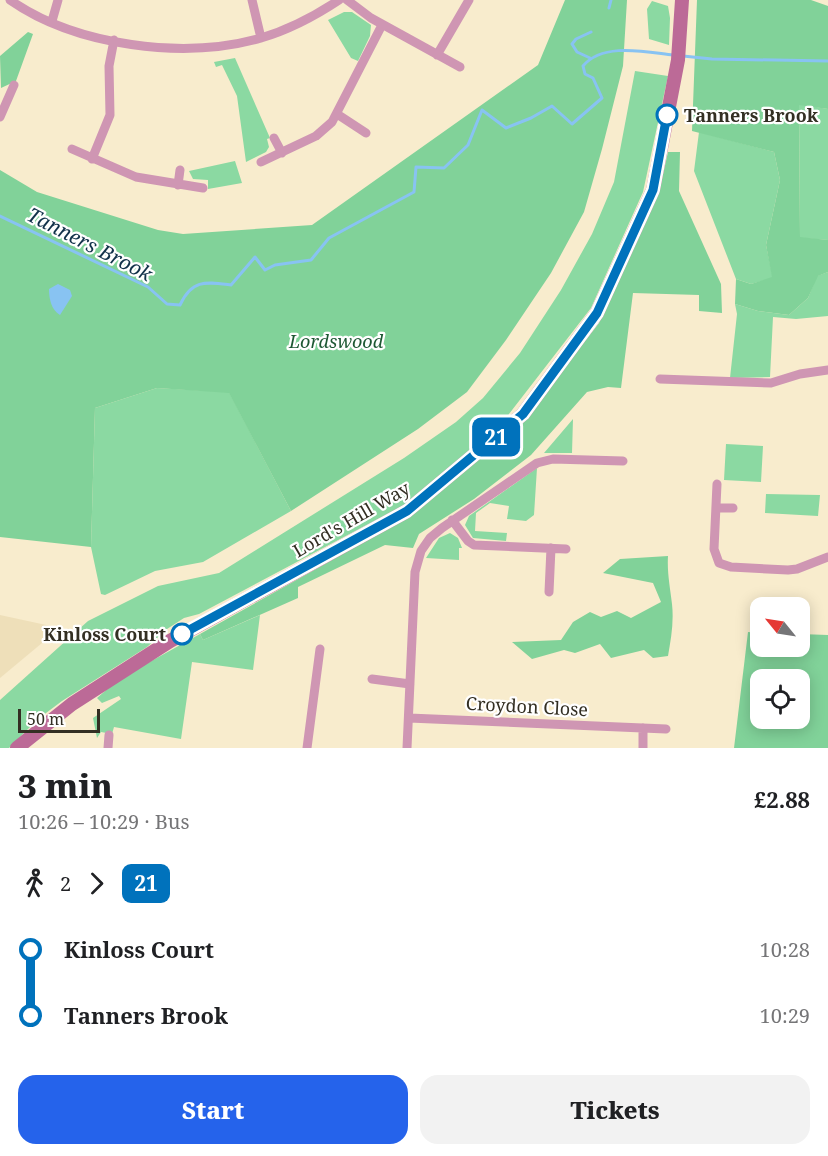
<!DOCTYPE html>
<meta charset="utf-8">
<style>
:root{--surface:#fff;--page:#f2f2f2;--text:#202124;--muted:#757577;--accent:#2563eb}
body{margin:0;font-family:"Noto Serif",serif;background:var(--page);color:var(--text);height:100vh;display:flex;flex-direction:column;font-size:22px;white-space:nowrap}
*{box-sizing:border-box;margin:0}
p{font-size:20px;color:var(--muted)}
.icon{flex:none;width:33px;height:33px;fill:none;stroke:currentColor;stroke-width:2;stroke-linecap:round;stroke-linejoin:round}
.map{position:relative;height:748px;overflow:hidden}
.panel{display:flex;flex-direction:column;background:var(--surface);flex:1}
.panel>*{flex:none}
.badge{padding:0 12px;border-radius:9px;font-size:21px;line-height:39px}
.needle{width:39px;rotate:300deg}
.controls{position:absolute;left:750px;top:597px;display:grid;gap:12px}
.controls a{display:grid;place-items:center;width:60px;height:60px;border-radius:12px;background:var(--surface);box-shadow:0 3px 15px #0003;font-size:30px}
.scale{position:absolute;left:18px;bottom:15px;width:82px;box-sizing:border-box;padding-left:6px;border:3px solid #332f23;border-top:0;font-size:16px;line-height:21px;white-space:nowrap;color:#332f23;-webkit-text-stroke:4px #fff;paint-order:stroke}
.map>.badge{position:absolute;translate:-50% -50%;box-shadow:0 0 0 3px #fff}
.legs{display:flex;align-items:center;gap:9px;height:66px;padding:0 18px;font-size:20px}
.legs p{margin-inline-start:auto}
.headline{display:flex;align-items:center;justify-content:space-between;height:102px;padding:0 18px}
h1{font-size:33px;font-weight:800;line-height:45px}
.button{display:flex;gap:12px;margin-top:auto;padding:12px 18px}
.button a{flex:1;height:69px;border-radius:18px;background:var(--accent);color:#fff;font-size:24px;font-weight:800;line-height:69px;text-align:center}
.button a+a{background:var(--page);color:var(--text)}
ul{padding:0 18px;list-style:none}
li{display:flex;align-items:center;gap:21px;height:66px;font-size:22px}
li i{display:grid;place-items:center;width:9px;height:100%;margin:0 8px;background:currentColor}
li i::after{content:'';width:15px;height:15px;margin:-8px;border:4px solid;border-radius:50%;background:var(--surface)}
li p{margin-inline-start:auto}
li:first-child i{background:linear-gradient(#0000 50%,currentColor 0)}
li:last-child i{background:linear-gradient(currentColor 50%,#0000 0)}
.map>svg:first-child{display:block}
.built{fill:#eedfb9}
.green{fill:#8bd9a2}
.forest{fill:#81d299;fill-rule:evenodd}
.water{fill:#88c3f2}
.lines{fill:none;stroke-linecap:round;stroke-linejoin:round}
.stream{stroke:#88c3f2;stroke-width:3}
.street{stroke:#cf96b3;stroke-width:9}
.secondary{stroke:#bc6a97;stroke-width:14}
.line-1-casing{stroke:#fff;stroke-width:14}
.line-1{stroke:#0072bc;stroke-width:9}
.stop-1-dot{fill:#fff;stroke:#0072bc;stroke-width:3}
.labels{text-anchor:middle;dominant-baseline:central;stroke-width:4.5;stroke-linejoin:round;paint-order:stroke}
.stop-label{font-size:18px;font-weight:bold;fill:#332f23;stroke:#fff;text-anchor:start}
.park-label{font-size:18px;font-style:italic;fill:#1d5833;stroke:#fff}
.street-label{font-size:18px;fill:#332f23;stroke:#fff}
.water-label{font-size:20px;font-style:italic;fill:#12324a;stroke:#fff}
</style>
<div class="map">
<svg width="828" height="748" viewBox="0 0 828 748">
<rect width="100%" height="100%" fill="#f8eccd"/>
<path class="built" d="M0 615 60 628 0 678Z"/>
<path class="green" d="M652 1 668 6 670 18 669 45 649 39 647 9Z
M344 12H352L371 25 370 36 358 61 351 58 328 20Z
M235 58 270 138 267 139 269 147 266 152 246 162 237 96 222 65 216 67 214 62Z
M635 71 668 76 643 192 591 308 502 423 406 504 199 614 184 618 167 629 147 647 62 701 38 719 9 748H0V700L88 621 158 586 219 573 404 458 456 422 483 398 520 353 561 290 592 234 614 182Z
M799 104 828 109V240L800 238Z
M699 132 774 152 780 180 766 245 773 278 751 284 736 279 694 171Z
M235 161 242 183 208 189V180L193 179 189 171Z
M828 272V316L796 319 773 317 770 377 730 378 737 314 735 304 758 311 789 315 808 298 817 276Z
M157 388 229 392 291 511 203 562 155 571 105 595 101 594 91 547 95 408Z
M573 419 572 453H544Z
M726 444 763 446 761 482 724 480Z
M537 468 534 515 526 521 507 519 509 506 490 503 476 513 475 531 507 533 506 541 473 538 465 525 469 516Z
M766 494 820 495 818 516 765 513Z
M450 533 458 538 462 548H459V560L426 558 439 538Z
M260 615 253 670 192 662 181 739 114 727 112 734 101 732 97 738 93 718 121 699 119 696 102 703 97 698 119 679 200 634 203 640Z"/>
<path class="forest" d="M565 0H627L623 66 602 149 584 212 551 273 506 340 467 392 418 429 291 511 229 393 157 388 95 408 91 547 0 537V170L37 192 158 230 183 234 312 225 538 65Z
M697 0H811L828 6V109L799 105 800 237 828 240V272L818 276 808 298 789 315 758 311 735 304 736 279 751 284 772 277 766 245 780 180 774 152 692 131Z
M28 32 33 34 16 81 1 88 0 56Z
M668 152H680L679 191 721 284 722 313 699 311V295L633 293 621 388 608 387 587 392 531 455 474 499 419 534 413 548 385 545 298 587V598L203 640 200 634 409 517 525 419 599 323 660 188Z
M668 556C667 573 670 587 672 604 674 622 671 639 668 656L653 658 644 650 611 658 600 644 575 653 564 650 532 659 512 642 561 640 573 622 590 612 601 617 617 611 631 618 661 602 653 583 603 573 620 559Z
M748 632 760 633V646H800V634L828 635V748H734ZM760 680H800V718H760Z"/>
<path class="water" d="M58 284 70 290 72 296 60 315C51 310 49 298 49 289Z"/>
<g class="lines">
<path class="stream" d="M609 8 611 0
M683 56 712 59 828 61
M590 58 577 52 572 44 576 39 591 32
M0 216 148 287 167 304 180 305C192 279 206 282 231 285L255 257 265 270 275 265 311 260 329 238 414 192 416 167 444 168 468 145 482 110 506 128 531 118 552 106 572 124 602 98 593 78 585 74 583 66C603 42 646 52 673 55"/>
<path class="street" d="M10 0C76 46 184 60 261 38 288 30 315 16 339 0
M252 0 261 38
M347 0 371 18 460 67
M52 21 58 0
M437 55 469 0
M337 114 366 133
M0 117 14 85
M274 138 282 153
M72 149 136 177 203 188
M92 159 110 115 109 66 114 40
M261 162 316 136 332 122 382 25
M178 185 180 170
M660 379 771 383 800 374 828 370
M717 484 714 549 719 563 731 567 788 570 797 569 828 557
M716 508H733
M452 520 468 541 474 545 566 549
M549 592 551 548
M372 679 410 684
M409 718 666 729
M108 748 109 735
M307 748 320 649
M407 748 415 572 421 551 430 538 442 528 537 463 553 459 623 461
M643 748V728"/>
<path class="secondary" d="M17 748 72 704 170 641 407 511 523 414 597 313 653 190 678 60 682 0"/>
</g>
<g class="lines">
<g class="line-1-casing">
<path id="line-1" d="M182 634 407 511 523 414 597 313 653 190 667 115"/>
</g>
<use href="#line-1" class="line-1"/>
</g>
<g class="stop-1-dot">
<circle cx="667" cy="115" r="10"/>
<circle cx="182" cy="634" r="10"/>
</g>
<g class="labels">
<g class="stop-label">
<text x="684" y="115">Tanners Brook</text>
<text x="166" y="634" text-anchor="end">Kinloss Court</text>
</g>
<g class="park-label">
<text x="336" y="341">Lordswood</text>
</g>
<g class="street-label">
<text transform="translate(351 519) rotate(-30)">Lord's Hill Way</text>
<text transform="translate(527 706) rotate(3)">Croydon Close</text>
</g>
<g class="water-label">
<text transform="translate(90 244) rotate(27)">Tanners Brook</text>
</g>
</g>
</svg>
<div class="controls">
<a><svg class="needle" viewBox="-14 -14 28 28"><path d="M0-13l5 13h-10z" fill="#e53935"/><path d="M0 13l5-13h-10z" fill="#757577"/></svg></a>
<a><svg class="icon" aria-label="locate" viewBox="0 0 24 24"><circle cx="12" cy="12" r="6"/><path d="M12 2v4M12 18v4M2 12h4M18 12h4"/></svg></a>
</div>
<div class="scale">50 m</div>
<b class="badge" style="left:496px;top:437px;background:#0072bc;color:#fff">21</b>
</div>
<section class="panel">
<div class="headline"><div><h1>3 min</h1><p>10:26 – 10:29 · Bus</p></div><b>£2.88</b></div>
<div class="legs"><svg class="icon" aria-label="walk" viewBox="0 0 24 24"><circle cx="13" cy="4" r="2"/><path d="M13 8l-2 6 4 7M11 14l-3 7M7 12l3-4h3l4 4"/></svg>2<svg class="icon" aria-label="forward" viewBox="0 0 24 24"><path d="M9 5l7 7-7 7"/></svg><b class="badge" style="background:#0072bc;color:#fff">21</b></div>
<ul>
<li><i style="color:#0072bc"></i><b>Kinloss Court</b><p>10:28</p></li>
<li><i style="color:#0072bc"></i><b>Tanners Brook</b><p>10:29</p></li>
</ul>
<div class="button"><a>Start</a><a>Tickets</a></div>
</section>
